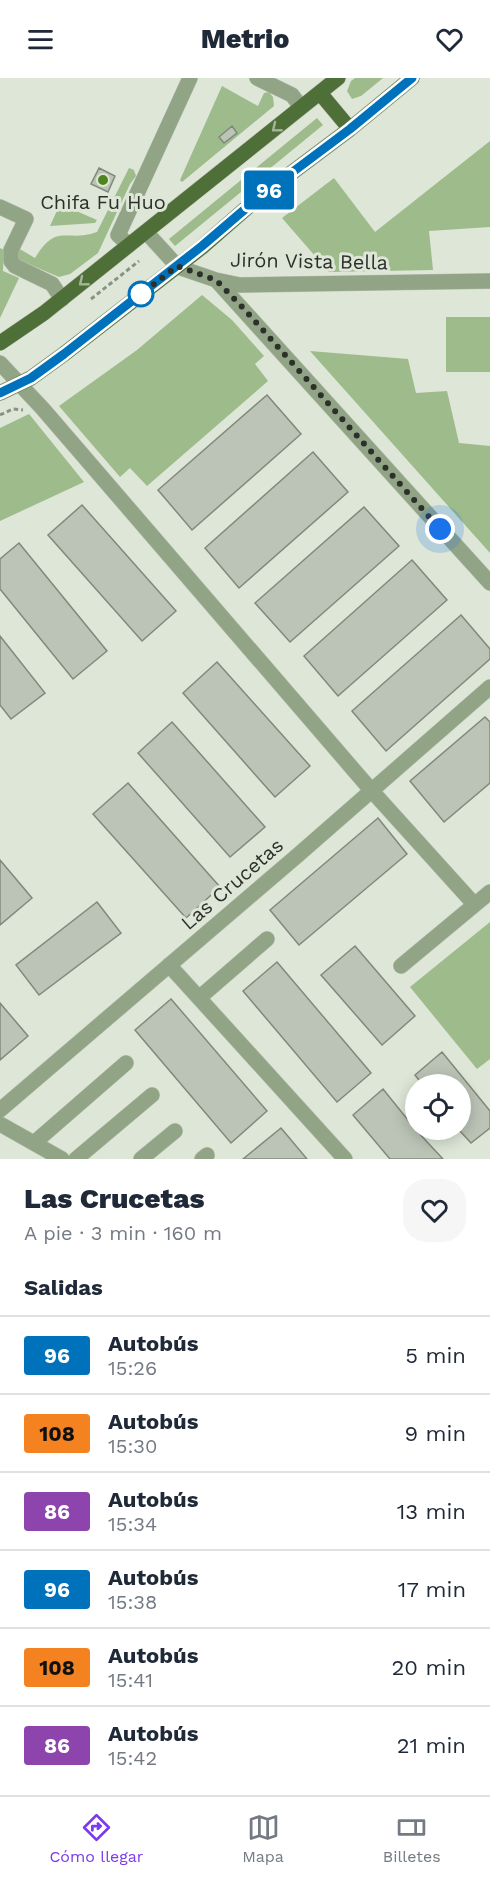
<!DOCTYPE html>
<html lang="es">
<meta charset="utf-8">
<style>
:root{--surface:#fff;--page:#f6f6f7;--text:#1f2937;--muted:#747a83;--line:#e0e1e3;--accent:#7c3aed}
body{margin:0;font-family:"Work Sans",sans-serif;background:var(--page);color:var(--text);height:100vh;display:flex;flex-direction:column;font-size:22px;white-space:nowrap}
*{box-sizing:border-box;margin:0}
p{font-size:20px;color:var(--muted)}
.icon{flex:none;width:33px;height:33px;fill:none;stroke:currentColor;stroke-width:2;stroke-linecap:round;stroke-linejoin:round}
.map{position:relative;height:1081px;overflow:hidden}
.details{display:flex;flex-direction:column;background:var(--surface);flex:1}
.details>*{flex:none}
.badge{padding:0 12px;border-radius:4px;font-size:21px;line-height:39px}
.controls{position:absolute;left:405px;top:996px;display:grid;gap:12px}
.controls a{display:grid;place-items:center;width:66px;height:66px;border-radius:50%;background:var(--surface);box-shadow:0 3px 15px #0003;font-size:30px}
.you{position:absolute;width:30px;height:30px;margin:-15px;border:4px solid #fff;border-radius:50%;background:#1a73e8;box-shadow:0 0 0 9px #1a73e833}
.map>.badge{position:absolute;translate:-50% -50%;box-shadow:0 0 0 3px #fff}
h2{padding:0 24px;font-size:22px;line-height:54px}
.round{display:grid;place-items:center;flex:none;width:63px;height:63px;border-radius:24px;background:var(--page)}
.head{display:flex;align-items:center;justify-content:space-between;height:102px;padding:0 24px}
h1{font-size:28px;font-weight:800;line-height:45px}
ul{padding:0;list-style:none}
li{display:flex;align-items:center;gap:18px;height:78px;padding:0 24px;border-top:2px solid var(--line)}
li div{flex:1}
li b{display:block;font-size:22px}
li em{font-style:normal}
li .badge{min-width:66px;font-weight:700;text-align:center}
header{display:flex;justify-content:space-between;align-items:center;height:78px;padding:0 24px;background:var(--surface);font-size:27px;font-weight:800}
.tab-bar{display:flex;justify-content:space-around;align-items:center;height:84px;border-top:2px solid var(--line);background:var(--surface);font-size:16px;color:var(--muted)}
.tab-bar a{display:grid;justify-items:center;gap:3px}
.tab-bar .on{color:var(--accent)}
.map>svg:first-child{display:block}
.green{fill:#9dbb8b}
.building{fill:#bbc4b6;stroke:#81897c;stroke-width:1.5}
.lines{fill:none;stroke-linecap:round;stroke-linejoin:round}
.minor-casing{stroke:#bac2b4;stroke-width:16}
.major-casing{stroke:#bac2b4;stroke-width:16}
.path{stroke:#8a9186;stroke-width:3;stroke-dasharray:4.5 3;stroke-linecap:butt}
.minor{stroke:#91a486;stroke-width:15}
.major{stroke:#4e6f38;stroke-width:15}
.oneway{stroke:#a4b697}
.line-casing{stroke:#fff;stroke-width:14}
.line{stroke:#0072bc;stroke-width:9}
.walk{stroke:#2c302a;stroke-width:6;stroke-dasharray:0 10.8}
.poi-dot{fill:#4e851f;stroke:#dde6d7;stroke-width:2}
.stop-dot{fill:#fff;stroke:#0072bc;stroke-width:3}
.labels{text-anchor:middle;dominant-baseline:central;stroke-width:6;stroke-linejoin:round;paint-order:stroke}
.poi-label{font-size:20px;fill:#2c302a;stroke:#dde6d7}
.street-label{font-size:20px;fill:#2c302a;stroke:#dde6d7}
</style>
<header><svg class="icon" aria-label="menu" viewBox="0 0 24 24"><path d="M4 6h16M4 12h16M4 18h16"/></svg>Metrio<svg class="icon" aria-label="heart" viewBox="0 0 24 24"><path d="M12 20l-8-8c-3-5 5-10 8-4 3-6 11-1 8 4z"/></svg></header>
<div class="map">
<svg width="490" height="1081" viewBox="0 0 490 1081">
<rect width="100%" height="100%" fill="#dde6d7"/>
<path class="green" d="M355 0H383L361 18 352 21 347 13 351 3Z
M222 8 258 28 264 15 269 14 273 19 274 28 182 104 180 102Z
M317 40 323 47 175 168 169 161Z
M490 63V149L429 153 433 192 329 194 282 140 334 100 375 154Z
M129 90 134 92 136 98 130 106 98 175 70 196 59 199 17 181 18 170 35 180C57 144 66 165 97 154Z
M60 126 97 142 95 145 50 148Z
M0 170 4 172 3 193 19 200 0 240Z
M202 217 232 242 264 278 255 286 268 303 147 408 130 390 120 399 59 328 137 272Z
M446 239H490V294H446Z
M310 273 408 281 416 315 447 313 459 365 490 368V475Z
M29 336 84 404 0 443V350Z
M490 844V981L477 991 410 909Z"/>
<path class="building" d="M232 48 237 55 224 65 219 59Z
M99 90 115 98 108 114 91 106Z
M267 317 301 356 192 452 158 412Z
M313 374 348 414 239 510 205 470Z
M82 427 176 533 142 563 48 457Z
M364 429 399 468 290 564 255 525Z
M19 465 107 573 73 601 0 511V481Z
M412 482 447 522 338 618 304 578Z
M461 537 490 571V581L386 673 352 633Z
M0 558 45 615 11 641 0 627Z
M217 584 310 688 275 719 183 615Z
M485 639 490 644V705L444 744 410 703Z
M172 644 265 749 230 779 138 675Z
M128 705 220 809 186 840 93 736Z
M378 740 407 776 299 867 270 832Z
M0 782 32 820 0 847Z
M97 824 121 855 39 917 16 887Z
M355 868 415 938 382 967 321 897Z
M277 884 371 995 337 1024 243 913Z
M171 921 267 1033 231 1065 135 952Z
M0 925 28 958 0 982Z
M442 974 490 1033V1050L471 1065 459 1052 460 1006H422L415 997Z
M383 1011 416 1052 443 1081H390L353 1037Z
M281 1050 307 1081H243Z"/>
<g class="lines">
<g class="minor-casing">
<path id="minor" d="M257 0 292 17 301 29
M0 129 26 141 11 172V183L15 188 52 206 62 221
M146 154 178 189 216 202 240 207 490 203
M129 167 118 157 190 0
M216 202 490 505
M0 285 43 331 371 712 474 826
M169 887 345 1081
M401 888 490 814
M199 920 267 861
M0 1032 298 777 490 609
M0 1046 62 1081
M34 1065 126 985
M76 1081 152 1017
M141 1081 175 1053
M202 1081 207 1077"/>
</g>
<g class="major-casing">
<path id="major" d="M320 15 350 51
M0 265 44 235 338 0
M0 315 31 300 64 276 202 169 258 120 350 51 412 0"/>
</g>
<path class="path" d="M91 221 139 183
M0 337 13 331 23 332"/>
<use href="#minor" class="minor"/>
<use href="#major" class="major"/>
</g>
<defs><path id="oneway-chevron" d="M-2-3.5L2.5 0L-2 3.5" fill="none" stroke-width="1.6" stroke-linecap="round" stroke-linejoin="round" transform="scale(1.5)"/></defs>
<g class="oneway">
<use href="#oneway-chevron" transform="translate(276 50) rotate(141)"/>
<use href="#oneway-chevron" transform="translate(83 204) rotate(141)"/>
</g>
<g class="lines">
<g class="line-casing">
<path id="line" d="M0 315 31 300 64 276 202 168 258 120 350 51 412 0"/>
</g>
<use href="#line" class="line"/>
<path class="walk" d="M141 216 139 218 177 188 216 202 245 232 440 451"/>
</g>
<circle class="poi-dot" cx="103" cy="102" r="6"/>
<circle class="stop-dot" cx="141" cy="216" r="12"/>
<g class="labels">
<g class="poi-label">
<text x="103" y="124">Chifa Fu Huo</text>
</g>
<g class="street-label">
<text transform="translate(309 183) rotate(1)">Jirón Vista Bella</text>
<text transform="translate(232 806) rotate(-41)">Las Crucetas</text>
</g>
</g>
</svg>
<div class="controls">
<a><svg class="icon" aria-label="locate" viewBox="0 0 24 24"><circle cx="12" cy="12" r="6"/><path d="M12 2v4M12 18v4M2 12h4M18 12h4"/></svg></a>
</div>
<div class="you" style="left:440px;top:451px"></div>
<b class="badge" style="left:269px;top:112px;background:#0072bc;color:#fff">96</b>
</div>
<section class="details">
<div class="head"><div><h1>Las Crucetas</h1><p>A pie · 3 min · 160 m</p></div><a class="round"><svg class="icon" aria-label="heart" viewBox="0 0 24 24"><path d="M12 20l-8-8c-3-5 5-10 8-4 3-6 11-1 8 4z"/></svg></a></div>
<h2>Salidas</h2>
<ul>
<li><span class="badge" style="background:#0072bc;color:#fff">96</span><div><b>Autobús</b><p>15:26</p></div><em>5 min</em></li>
<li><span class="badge" style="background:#f58220;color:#111">108</span><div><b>Autobús</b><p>15:30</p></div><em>9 min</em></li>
<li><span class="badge" style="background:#8e44ad;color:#fff">86</span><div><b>Autobús</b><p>15:34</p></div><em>13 min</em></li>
<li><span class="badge" style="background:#0072bc;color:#fff">96</span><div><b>Autobús</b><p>15:38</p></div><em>17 min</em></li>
<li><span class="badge" style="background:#f58220;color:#111">108</span><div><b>Autobús</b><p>15:41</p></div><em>20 min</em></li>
<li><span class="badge" style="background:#8e44ad;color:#fff">86</span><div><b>Autobús</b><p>15:42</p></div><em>21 min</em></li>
</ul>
</section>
<nav class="tab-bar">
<a class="on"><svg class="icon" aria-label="directions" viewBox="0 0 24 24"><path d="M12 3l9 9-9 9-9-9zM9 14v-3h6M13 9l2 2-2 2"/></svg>Cómo llegar</a>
<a><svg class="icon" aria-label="map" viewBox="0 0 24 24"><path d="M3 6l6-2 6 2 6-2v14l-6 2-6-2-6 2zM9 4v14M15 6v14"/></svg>Mapa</a>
<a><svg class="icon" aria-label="tickets" viewBox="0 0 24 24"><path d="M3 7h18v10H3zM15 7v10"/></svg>Billetes</a>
</nav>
